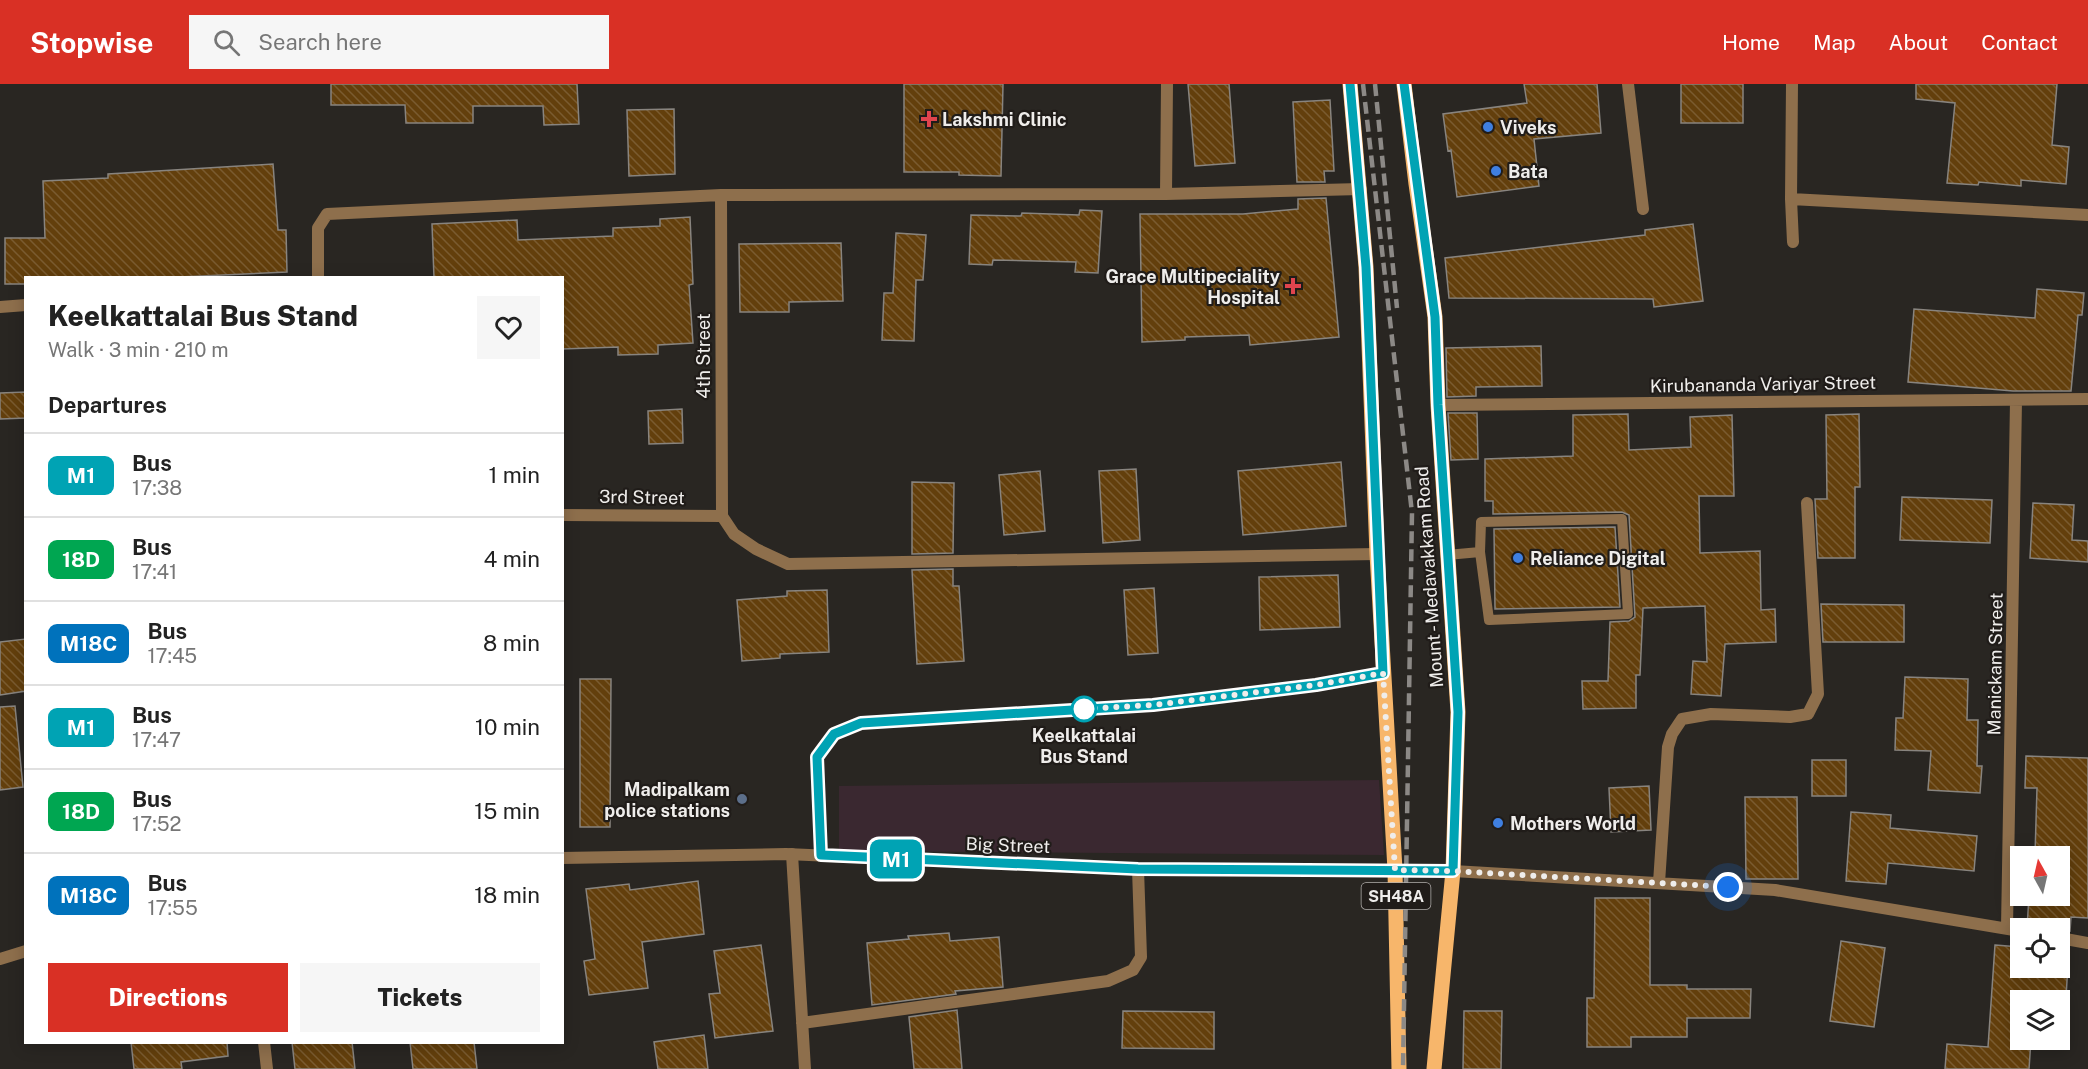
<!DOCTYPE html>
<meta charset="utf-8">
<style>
:root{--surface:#fff;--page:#f6f6f6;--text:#222;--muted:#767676;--line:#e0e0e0;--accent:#d93025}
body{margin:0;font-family:"Public Sans",sans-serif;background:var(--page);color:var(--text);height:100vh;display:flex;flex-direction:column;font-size:22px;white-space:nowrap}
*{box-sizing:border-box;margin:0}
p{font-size:20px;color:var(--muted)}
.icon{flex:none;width:33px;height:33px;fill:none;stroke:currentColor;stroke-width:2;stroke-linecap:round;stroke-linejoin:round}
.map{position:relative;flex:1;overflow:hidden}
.sheet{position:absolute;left:24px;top:192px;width:540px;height:768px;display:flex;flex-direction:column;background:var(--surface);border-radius:0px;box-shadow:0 3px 15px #0003}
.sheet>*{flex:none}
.badge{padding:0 12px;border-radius:9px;font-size:21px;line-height:39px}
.needle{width:39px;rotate:352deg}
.buttons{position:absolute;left:2010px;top:762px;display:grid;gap:12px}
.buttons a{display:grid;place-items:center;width:60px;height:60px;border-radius:0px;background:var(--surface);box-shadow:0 3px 15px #0003;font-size:30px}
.you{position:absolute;width:30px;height:30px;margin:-15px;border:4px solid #fff;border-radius:50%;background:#1a73e8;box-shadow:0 0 0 9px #1a73e833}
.map>.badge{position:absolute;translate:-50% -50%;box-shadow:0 0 0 3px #fff}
h2{padding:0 24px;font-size:22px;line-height:54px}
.round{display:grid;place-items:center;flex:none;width:63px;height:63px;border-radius:0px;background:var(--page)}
.head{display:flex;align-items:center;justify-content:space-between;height:102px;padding:0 24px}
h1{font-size:28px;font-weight:800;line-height:45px}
.primary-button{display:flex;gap:12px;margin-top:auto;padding:12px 24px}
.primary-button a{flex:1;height:69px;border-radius:0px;background:var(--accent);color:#fff;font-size:24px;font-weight:800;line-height:69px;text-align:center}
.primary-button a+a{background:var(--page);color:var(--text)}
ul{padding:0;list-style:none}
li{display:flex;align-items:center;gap:18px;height:84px;padding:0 24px;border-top:2px solid var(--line)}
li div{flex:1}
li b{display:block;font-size:22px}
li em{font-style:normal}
li .badge{min-width:66px;font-weight:700;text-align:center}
header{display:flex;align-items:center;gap:36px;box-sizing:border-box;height:84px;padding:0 30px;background:var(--accent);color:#fff}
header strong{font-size:28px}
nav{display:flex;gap:33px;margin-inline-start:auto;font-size:21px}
.search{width:420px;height:54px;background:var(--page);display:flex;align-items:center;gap:15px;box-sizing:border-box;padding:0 21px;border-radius:0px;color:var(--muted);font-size:22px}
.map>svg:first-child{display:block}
.commercial{fill:#3a2830}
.building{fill:url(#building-back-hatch);stroke:#88847f;stroke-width:1.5}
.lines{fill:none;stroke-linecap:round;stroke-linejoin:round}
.service{stroke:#8e6f4c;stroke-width:10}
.minor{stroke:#8e6f4c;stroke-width:12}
.tertiary{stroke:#8e6f4c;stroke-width:12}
.primary{stroke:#f7b66b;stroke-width:15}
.rail{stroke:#8c8986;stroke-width:4.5;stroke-dasharray:12 6;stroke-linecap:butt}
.line-casing{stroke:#fff;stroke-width:14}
.line{stroke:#00a3b4;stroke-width:9}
.walk{stroke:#efedeb;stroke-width:6;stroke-dasharray:0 10.8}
.health-dot{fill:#e0444e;stroke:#201c19;stroke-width:2}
.shop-dot{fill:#3f7fe0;stroke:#201c19;stroke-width:2}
.stop-dot{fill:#fff;stroke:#00a3b4;stroke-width:3}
.service-dot{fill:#5c6f8a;stroke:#201c19;stroke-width:2}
.labels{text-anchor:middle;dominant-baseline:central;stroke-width:4.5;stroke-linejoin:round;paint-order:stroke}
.shield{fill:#201c19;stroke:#b1aeac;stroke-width:1.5}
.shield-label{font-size:16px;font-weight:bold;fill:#efedeb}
.poi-label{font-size:18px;font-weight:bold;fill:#efedeb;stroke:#201c19;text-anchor:start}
.street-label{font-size:18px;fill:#efedeb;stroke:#201c19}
.stop-label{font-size:18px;font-weight:bold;fill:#efedeb;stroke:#201c19}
</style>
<header>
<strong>Stopwise</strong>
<div class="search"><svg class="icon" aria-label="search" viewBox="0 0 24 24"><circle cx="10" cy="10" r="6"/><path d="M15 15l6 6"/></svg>Search here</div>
<nav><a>Home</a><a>Map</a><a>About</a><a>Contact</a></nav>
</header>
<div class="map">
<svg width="2088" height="985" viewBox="0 0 2088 985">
<defs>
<pattern id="building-back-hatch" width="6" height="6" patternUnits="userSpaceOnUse" patternTransform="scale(1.5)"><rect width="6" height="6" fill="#633f0c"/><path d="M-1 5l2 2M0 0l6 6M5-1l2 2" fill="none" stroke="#7a5b30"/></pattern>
</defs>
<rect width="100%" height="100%" fill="#292622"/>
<path class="commercial" d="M1379 696 1384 771 839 767V702Z"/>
<path class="building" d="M331 0H577L579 40 544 41 543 22H473V39H406L405 21H331Z
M904 0H1003L1001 92 959 91V88H904Z
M1188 0H1229L1235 79 1195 82Z
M1524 0H1597L1601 49 1534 55 1539 102 1457 113 1451 66 1448 67 1443 30 1527 19Z
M1681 0H1743V39H1681Z
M1916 0H2057L2052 61 2069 63 2066 100 2021 96V102L1979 98 1978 101 1947 99 1955 19 1916 15Z
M1330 16 1334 87H1324L1325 98H1297L1293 18Z
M674 25 675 90 629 92 627 26Z
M273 80 278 146H286L287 188 179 193 26 194V200H5V154H45L43 97 108 94V90Z
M1326 114 1339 253 1250 261 1249 251 1185 253V256L1142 258 1140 130H1243L1298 125V115Z
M1080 126 1102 127 1098 189 1075 188 1076 178 993 176 992 181 969 180 971 131 1021 132 1022 129 1079 131Z
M690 133 693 200 689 201 693 259 658 261V270L618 271V263L562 265V194H434L432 140 517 136 518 156 613 152V144L660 142V135Z
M1693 140 1703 217 1654 223 1653 215 1449 214 1445 174 1645 151V146Z
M896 149 926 151 923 196H916L914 257 882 256 884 209H893Z
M841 159 843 217 789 218V228H740L739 160Z
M2037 205 2084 209 2082 231H2078L2071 307H2013L1908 298 1914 225 2035 234Z
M1541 262 1542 302 1476 303V312L1447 313 1446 264Z
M26 308V334L0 335V309Z
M682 325 683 359 649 360 648 327Z
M1448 329H1477L1478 375 1451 376Z
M1628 330 1629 366 1691 363 1690 333 1732 331 1734 412H1699L1700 469 1760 467 1761 526 1775 525 1776 558 1725 560 1721 612 1691 610 1693 577 1707 578 1705 522 1643 524 1640 591H1636V624L1583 625 1582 597H1608L1610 538 1629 537 1635 533 1629 431 1622 428 1493 430V417H1485V375L1573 372V331Z
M1859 330 1860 403H1855V474H1818L1815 415H1827L1826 331Z
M1341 378 1346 442 1243 451 1238 387Z
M1136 385 1140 456 1103 459 1099 387Z
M1040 387 1045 447 1004 451 999 391Z
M912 398 954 399 953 469 912 470Z
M1902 413 1992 416 1990 459 1900 456Z
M2033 419 2074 421 2072 456 2088 457V478L2030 474Z
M1615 443 1620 523 1495 525 1494 445Z
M953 485V502H959L964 577 917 580 912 486Z
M1338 491 1340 543 1260 546 1259 493Z
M1154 504 1158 569 1128 571 1124 506Z
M827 506 829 568 780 570V574L742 577 737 516 787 512V507Z
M1821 520 1904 521V558H1823Z
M26 555V607L0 611V558Z
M1905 593 1968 595 1967 636H1978L1977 682H1982L1980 709 1928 706 1931 667 1895 666 1896 634H1903Z
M580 595H611L610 743H580Z
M15 622 23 703 0 706V623Z
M2026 672 2088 674V834L2071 833 2070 847 2060 844H2027L2029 812H2060V771H2035L2037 704H2025Z
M1812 676H1846V712H1812Z
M1649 702 1651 746 1611 748 1609 704Z
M1745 713H1797L1798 795H1746Z
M1851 728 1891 731 1890 744 1977 752 1974 787 1888 779 1886 800 1846 797Z
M698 797 704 850 642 858 648 904 589 911 584 877 595 875 586 805 629 800 630 806Z
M1595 814H1650V901H1687V905H1751L1750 934H1687V953H1631V963H1587V914H1594Z
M949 849 950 857 999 853 1003 903 955 907 956 910 872 921 867 859 909 855 908 852Z
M1841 857 1885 864 1874 943 1830 937Z
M761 861 773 947 715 954 709 910 720 909 714 867Z
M1995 861 2020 863V884H2060V862L2069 864 2064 946H2060V916H2020V956H2031L2029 985H1945L1947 960 1988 963Z
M957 926 962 985H914L909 933Z
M1123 927 1214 928V965L1122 964Z
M1464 927H1502L1501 985H1463Z
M704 951 708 985H658L654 958Z
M131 958H227L228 972 181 978 182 985H134Z
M292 958H352L355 985H295Z
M410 958H474L477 985H413Z"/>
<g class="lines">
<path class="service" d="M1622 435 1628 530 1489 536 1480 468 1481 438Z
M1447 471 1480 468
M821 771 817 673 834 649 861 640 1153 621 1315 601 1383 589"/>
<path class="minor" d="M1628 0 1643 125
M1792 0 1791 115 1793 158
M1166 110 1167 0
M721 111 722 432
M1791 115 2088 131
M318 194V144L327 130 721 111 1166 110 1361 105
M0 223 26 221
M1438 321 2088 315
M562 431 722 432
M722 432 734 450 756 465 788 480 1377 470
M792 770 805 985
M1453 787 1775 806 2020 847
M1659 799 1668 663 1672 650 1682 635 1711 630 1790 633 1808 630 1818 610 1807 419
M2007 844 2016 317
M2060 854 2088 859
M802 939 1108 897 1133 886 1141 873 1138 785
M264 958 267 985"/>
<path class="tertiary" d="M562 774 786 770 1138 785 1453 787
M0 875 26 867"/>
<path class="primary" d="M1350 0 1366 183 1377 470 1395 786 1399 985
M1404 0 1416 100 1435 233 1438 321 1458 628 1453 787 1434 985"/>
<path class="rail" d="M1363 0 1412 429 1403 985
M1375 0 1397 224"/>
</g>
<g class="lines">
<g class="line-casing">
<path id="line" d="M1350 0 1366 183 1383 589 1316 601 1153 621 861 639 834 650 817 673 821 771 1138 785 1453 787 1458 628 1438 321 1435 233 1404 0"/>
</g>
<use href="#line" class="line"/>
<path class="walk" d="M1084 625 1153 621 1316 601 1383 589 1395 786 1453 787 1728 803"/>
</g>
<g class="health-dot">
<path d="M926 26h6v6h6v6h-6v6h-6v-6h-6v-6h6z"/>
<path d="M1290 193h6v6h6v6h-6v6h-6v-6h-6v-6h6z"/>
</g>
<g class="shop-dot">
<circle cx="1488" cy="43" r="6"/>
<circle cx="1496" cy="87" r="6"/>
<circle cx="1518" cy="474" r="6"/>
<circle cx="1498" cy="739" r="6"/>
</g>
<circle class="stop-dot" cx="1084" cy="625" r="12"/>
<circle class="service-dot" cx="742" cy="715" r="6"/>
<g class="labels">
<rect class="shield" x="1361.5" y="799" width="69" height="26" rx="4.5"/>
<g class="shield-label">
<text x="1396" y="812">SH48A</text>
</g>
<g class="poi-label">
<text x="942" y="35">Lakshmi Clinic</text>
<text x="1500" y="43">Viveks</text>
<text x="1508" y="87">Bata</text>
<text x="1280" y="192" text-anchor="end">Grace Multipeciality<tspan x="1280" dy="21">Hospital</tspan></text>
<text x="1530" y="474">Reliance Digital</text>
<text x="730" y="705" text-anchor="end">Madipalkam<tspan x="730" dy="21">police stations</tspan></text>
<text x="1510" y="739">Mothers World</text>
</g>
<g class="street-label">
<text transform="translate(703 272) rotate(-90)">4th Street</text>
<text transform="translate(1763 300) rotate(-1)">Kirubananda Variyar Street</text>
<text transform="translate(642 413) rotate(1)">3rd Street</text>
<text transform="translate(1429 493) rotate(-94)">Mount - Medavakkam Road</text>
<text transform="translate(1995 580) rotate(-89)">Manickam Street</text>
<text transform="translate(1008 761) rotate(2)">Big Street</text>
</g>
<g class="stop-label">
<text x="1084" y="651">Keelkattalai<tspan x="1084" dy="21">Bus Stand</tspan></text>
</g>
</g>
</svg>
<div class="buttons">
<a><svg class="needle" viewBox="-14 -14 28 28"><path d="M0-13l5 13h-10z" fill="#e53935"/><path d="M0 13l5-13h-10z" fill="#767676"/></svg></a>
<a><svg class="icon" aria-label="locate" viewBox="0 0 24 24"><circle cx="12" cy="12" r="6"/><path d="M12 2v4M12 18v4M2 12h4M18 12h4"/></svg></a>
<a><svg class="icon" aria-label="layers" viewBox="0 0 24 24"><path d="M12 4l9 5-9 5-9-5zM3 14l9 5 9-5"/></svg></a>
</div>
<div class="you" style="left:1728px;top:803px"></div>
<b class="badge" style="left:896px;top:775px;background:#00a3b4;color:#fff">M1</b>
<section class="sheet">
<div class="head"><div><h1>Keelkattalai Bus Stand</h1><p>Walk · 3 min · 210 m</p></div><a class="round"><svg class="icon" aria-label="heart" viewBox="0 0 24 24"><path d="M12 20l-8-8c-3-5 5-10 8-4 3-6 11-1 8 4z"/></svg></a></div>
<h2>Departures</h2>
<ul>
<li><span class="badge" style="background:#00a3b4;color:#fff">M1</span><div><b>Bus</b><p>17:38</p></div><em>1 min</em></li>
<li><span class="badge" style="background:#00a651;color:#fff">18D</span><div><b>Bus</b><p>17:41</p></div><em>4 min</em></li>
<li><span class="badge" style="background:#0072bc;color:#fff">M18C</span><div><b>Bus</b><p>17:45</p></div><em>8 min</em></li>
<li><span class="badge" style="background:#00a3b4;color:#fff">M1</span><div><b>Bus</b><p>17:47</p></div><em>10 min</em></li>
<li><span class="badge" style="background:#00a651;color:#fff">18D</span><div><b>Bus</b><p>17:52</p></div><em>15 min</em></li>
<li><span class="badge" style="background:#0072bc;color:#fff">M18C</span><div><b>Bus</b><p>17:55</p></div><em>18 min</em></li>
</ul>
<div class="primary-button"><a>Directions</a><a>Tickets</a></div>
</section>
</div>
